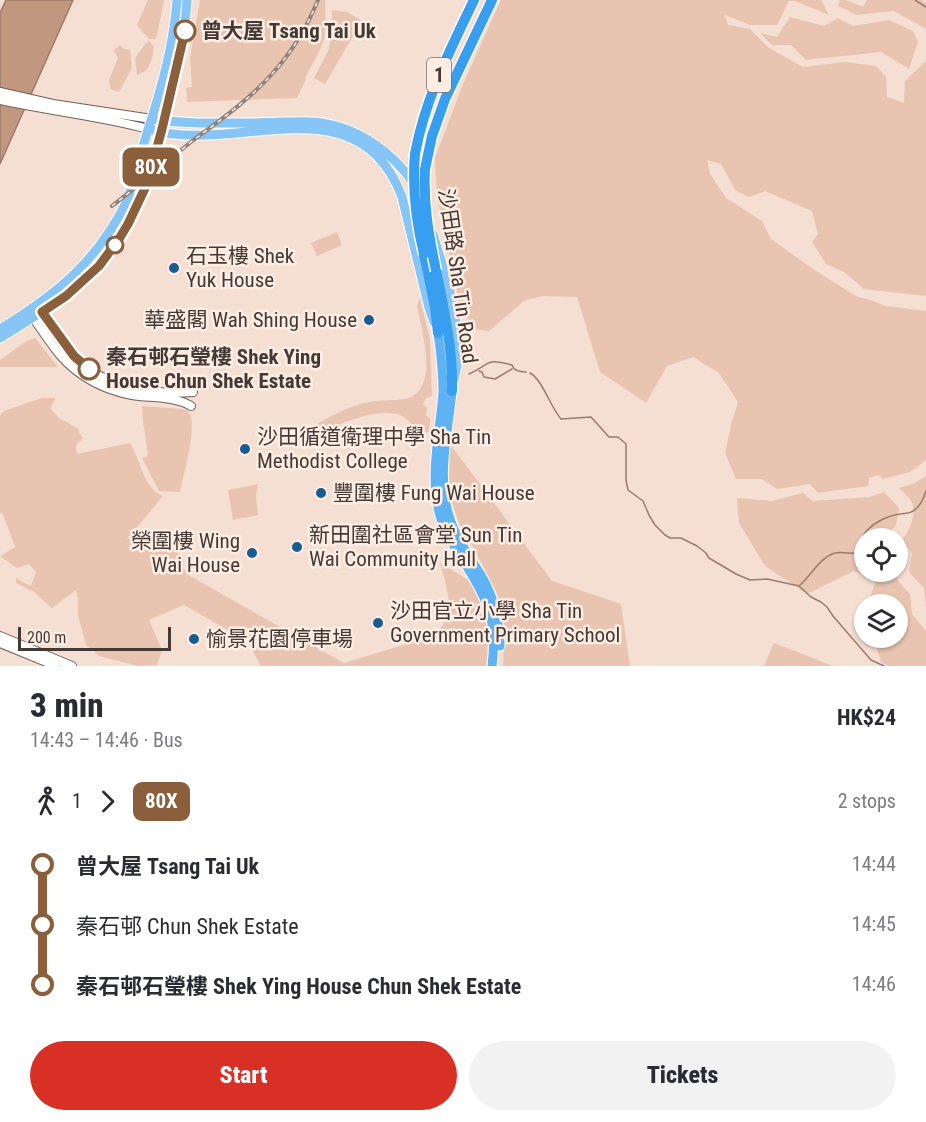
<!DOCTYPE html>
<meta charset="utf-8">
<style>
:root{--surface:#fff;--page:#f2f2f3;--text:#2b2b33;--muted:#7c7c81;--accent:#d93025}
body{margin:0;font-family:"Roboto Condensed","Noto Sans TC",sans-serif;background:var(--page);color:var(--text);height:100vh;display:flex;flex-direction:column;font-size:22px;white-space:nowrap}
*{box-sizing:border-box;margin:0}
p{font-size:20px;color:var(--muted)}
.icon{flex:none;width:33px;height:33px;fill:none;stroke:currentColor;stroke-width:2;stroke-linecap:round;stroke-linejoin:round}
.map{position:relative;height:666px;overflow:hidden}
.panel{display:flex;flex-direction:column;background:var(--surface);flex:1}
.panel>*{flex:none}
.badge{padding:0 12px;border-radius:9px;font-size:21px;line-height:39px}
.buttons{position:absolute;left:854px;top:528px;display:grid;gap:12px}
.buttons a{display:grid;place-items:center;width:54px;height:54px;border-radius:50%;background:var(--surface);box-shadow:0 2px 4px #0004;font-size:30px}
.scale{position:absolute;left:18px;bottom:15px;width:153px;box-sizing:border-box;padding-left:6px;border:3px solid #433a36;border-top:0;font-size:16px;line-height:21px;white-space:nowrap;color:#433a36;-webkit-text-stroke:4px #ffede4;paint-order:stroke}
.map>.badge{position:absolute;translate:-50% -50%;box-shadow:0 0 0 3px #fff}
.legs{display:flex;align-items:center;gap:9px;height:66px;padding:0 30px;font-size:20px}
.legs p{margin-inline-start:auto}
.summary{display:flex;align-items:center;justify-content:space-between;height:102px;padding:0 30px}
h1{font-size:33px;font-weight:800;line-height:45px}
.action{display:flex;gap:12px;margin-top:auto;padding:12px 30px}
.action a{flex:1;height:69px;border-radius:36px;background:var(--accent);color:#fff;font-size:24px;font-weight:800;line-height:69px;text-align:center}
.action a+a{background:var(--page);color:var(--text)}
ul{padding:0 30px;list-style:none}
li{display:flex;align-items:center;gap:21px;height:60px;font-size:22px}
li i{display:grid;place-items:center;width:9px;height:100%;margin:0 8px;background:currentColor}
li i::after{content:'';width:15px;height:15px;margin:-8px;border:4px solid;border-radius:50%;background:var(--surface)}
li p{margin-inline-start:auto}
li:first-child i{background:linear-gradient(#0000 50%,currentColor 0)}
li:last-child i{background:linear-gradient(currentColor 50%,#0000 0)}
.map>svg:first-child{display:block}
.green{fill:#e8c4b1}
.water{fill:#c29780;stroke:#9c7b6a;stroke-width:1.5}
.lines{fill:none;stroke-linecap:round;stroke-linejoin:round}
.stream{stroke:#9c7b6a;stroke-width:1.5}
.tertiary-casing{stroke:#725f55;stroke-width:10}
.secondary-casing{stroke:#725f55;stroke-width:10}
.primary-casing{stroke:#fff;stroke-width:11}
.trunk-casing{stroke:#fff;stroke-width:11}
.motorway-casing{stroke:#fff;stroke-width:13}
.tertiary{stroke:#fff;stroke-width:8}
.secondary{stroke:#fff;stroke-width:8}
.primary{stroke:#87c5f6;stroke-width:9}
.trunk{stroke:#5fb2f3;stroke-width:9}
.motorway{stroke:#379ef0;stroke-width:10}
.rail-casing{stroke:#90817a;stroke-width:4}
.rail{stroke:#ffede4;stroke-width:1.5;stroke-dasharray:4.5;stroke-linecap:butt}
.motorway-bridge-casing{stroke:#fff;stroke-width:13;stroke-linecap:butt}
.motorway-bridge{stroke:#379ef0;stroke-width:10}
.line-1-casing{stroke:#fff;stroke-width:14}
.line-1{stroke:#8b5e3c;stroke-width:9}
.stop-1-dot{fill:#fff;stroke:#8b5e3c;stroke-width:3}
.poi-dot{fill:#185c91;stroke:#ffede4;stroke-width:2}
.labels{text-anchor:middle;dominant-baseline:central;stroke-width:5;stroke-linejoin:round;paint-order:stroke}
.shield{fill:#ffede4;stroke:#7b706a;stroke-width:1.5}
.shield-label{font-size:20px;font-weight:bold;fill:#433a36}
.stop-label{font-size:21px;font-weight:bold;fill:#433a36;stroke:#ffede4;text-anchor:start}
.poi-label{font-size:21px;fill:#433a36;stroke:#ffede4;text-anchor:start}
.street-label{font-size:21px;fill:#433a36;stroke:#ffede4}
</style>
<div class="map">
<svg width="926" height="666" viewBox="0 0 926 666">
<rect width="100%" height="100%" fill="#f5dfd3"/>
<path class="green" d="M148 0H164L156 39H149L137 25Z
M200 0H325C325 13 327 26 324 39 320 52 312 65 305 78L306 79 297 98 187 102 186 88 192 87 190 58Z
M501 0H821L829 15 795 1H789L777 25H750L725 15 728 25 750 29 769 48 803 67 845 62 876 66 886 77 887 97 904 103 905 81 926 61V296L864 289 844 272 826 264 812 242 818 234 812 211 765 191 749 197 736 191 721 164 707 160 710 174 726 198 762 221 771 239 816 271 856 296 873 301 886 306 926 311V460L910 472 883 479 879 475 869 478 868 486 818 493 810 484 777 489 762 479H736L725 453 731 425 738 402 719 373 693 357 667 366 646 403 600 372 577 297 543 296 524 301 489 331 473 329 459 301 437 196 435 158 463 84Z
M840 0H846L863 7 867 0H922L926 3V29L894 11 857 15 838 6Z
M332 10 347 12 362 21 325 84 314 78 328 51 332 34Z
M790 17 824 26 838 18 853 26 889 20 913 31 918 42 909 69 881 52 806 60 791 45H772L760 33 777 37Z
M149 41 154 47 152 58 147 70 137 75 135 58 145 44Z
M120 45 124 49 130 50 132 68 119 92 110 89 109 80 118 58 114 50Z
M337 232 342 245 317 256 311 243Z
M420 298 430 340 432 396 426 398 423 404 427 408 426 415 430 419 429 432 420 434C414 427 409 419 400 415 376 406 337 426 314 434L313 426C330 417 350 405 369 402 381 399 400 402 411 397 439 383 421 329 417 305Z
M35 338 58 367H0V360L27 341Z
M42 398H56L50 408 59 418 79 429V433L83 438 76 445 77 454 130 443C140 458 144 490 163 496L127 539 175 542 183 568 190 576 344 663 423 639C430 635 438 631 443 625 455 607 445 582 440 563 447 568 468 578 472 584 487 605 490 640 486 666H261L247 641 184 605 149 620 162 650 157 665 139 666 99 656 86 645 78 615V598L76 590 52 608 34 592 16 583V578L31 586 36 572 29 564 17 568 0 556 15 547 3 514 0 513V416L4 411Z
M142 406 181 409C184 410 187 409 189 413 198 426 183 475 180 492L159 491 142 458 146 457 148 455 143 421Z
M450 444 552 581 621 604 630 666H503L505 633 497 593 472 545 459 523 450 496 449 473Z
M926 476V608L924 588 910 573 909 570 912 554 908 547 901 542C908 532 917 517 912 503 910 498 903 492 899 488L915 483Z
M258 484 256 495 258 515 233 520 228 490Z
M884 492 899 508 896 525 888 534 887 538H864V572H895L898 581 910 594 912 614 926 631V666H888L881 662 874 638H897V604H868L876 580 854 571 807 594 765 566 739 523 737 498 772 501 803 493 813 501 870 497Z
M774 643 833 666H764Z"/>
<path class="water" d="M6 0H73L0 164V13Z"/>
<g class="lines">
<path class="stream" d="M915 0 926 7
M479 371 482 372 484 377 495 379 512 369
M530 373C542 379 551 408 561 419L591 417 609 437H618L626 444V480L628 490 643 501 649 515 655 525 665 535 670 538H681L697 546 706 553 709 558 736 574 750 580 767 579 799 586 811 597 821 602 827 607 833 616 871 660 884 666
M469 374C492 363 485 358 512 365 514 371 520 372 526 372
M864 539 863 536C870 524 886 516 900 514 905 513 909 514 913 511 921 506 923 499 926 491
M799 586C811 576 819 558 835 553 845 551 855 556 864 551"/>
<g class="tertiary-casing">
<path id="tertiary" d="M39 309C53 327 66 348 83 364 110 389 157 395 193 392
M31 315C41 328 50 343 61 356 79 377 105 390 132 395 151 398 174 396 191 406
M0 636 72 666
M0 643 56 666"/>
</g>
<g class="secondary-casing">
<path id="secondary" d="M0 92 53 104 152 119
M0 100C49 111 100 116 148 129"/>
</g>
<g class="primary-casing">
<path id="primary" d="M152 119C183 124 216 123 248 123 270 123 291 121 313 122 355 125 392 151 415 185
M148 129C235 156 358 79 402 197L429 308 434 322
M433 234C444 273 460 314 458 356 458 363 456 371 454 379
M0 329C57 294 98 261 128 199 135 175 141 151 149 127 162 86 174 43 177 0
M0 338C58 302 103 276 134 212 138 202 144 193 147 183 155 160 160 135 166 112 175 75 185 38 187 0"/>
</g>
<g class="trunk-casing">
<path id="trunk" d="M438 333C441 353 443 372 443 392 440 435 428 477 441 519 446 534 454 546 462 559 487 598 498 619 492 666
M452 391C448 433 436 478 450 519 457 540 470 557 481 575 494 597 500 621 500 646"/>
</g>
<g class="motorway-casing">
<path id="motorway" d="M415 154C425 99 450 50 474 0
M425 169 432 136 445 99 492 0
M424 254 435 307 438 333
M436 271C445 311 453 351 452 391"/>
</g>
<use href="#tertiary" class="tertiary"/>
<use href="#secondary" class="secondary"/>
<use href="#primary" class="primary"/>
<use href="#trunk" class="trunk"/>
<use href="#motorway" class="motorway"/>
<g class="rail-casing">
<path id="rail" d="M112 206C139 185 165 163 191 142 219 121 249 100 272 74 292 52 307 27 318 0"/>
</g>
<use href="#rail" class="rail"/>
<g class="motorway-bridge-casing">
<path id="motorway-bridge" d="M415 154C412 188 416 221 424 254
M425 169C423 204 429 237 436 271"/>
</g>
<use href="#motorway-bridge" class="motorway-bridge"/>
</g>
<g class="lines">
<g class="line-1-casing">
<path id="line-1" d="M89 369 74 356 42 312 66 296 99 266 119 239 128 224 147 184 162 129 185 31"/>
</g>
<use href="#line-1" class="line-1"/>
</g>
<g class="stop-1-dot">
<circle cx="185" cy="31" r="10"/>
<circle cx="115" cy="245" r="8"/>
<circle cx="89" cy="369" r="10"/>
</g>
<g class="poi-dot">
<circle cx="174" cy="268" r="6"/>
<circle cx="369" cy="320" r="6"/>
<circle cx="245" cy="449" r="6"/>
<circle cx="321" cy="493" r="6"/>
<circle cx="297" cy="547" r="6"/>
<circle cx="252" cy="553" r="6"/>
<circle cx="378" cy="623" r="6"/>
<circle cx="194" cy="639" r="6"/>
</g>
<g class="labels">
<rect class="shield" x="427" y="58" width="24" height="34" rx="4.5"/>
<g class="shield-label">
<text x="439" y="75">1</text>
</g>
<g class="stop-label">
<text x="201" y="31">曾大屋 Tsang Tai Uk</text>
<text x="106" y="357">秦石邨石瑩樓 Shek Ying<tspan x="106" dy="24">House Chun Shek Estate</tspan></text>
</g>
<g class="poi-label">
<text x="186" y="256">石玉樓 Shek<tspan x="186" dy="24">Yuk House</tspan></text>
<text x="357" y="320" text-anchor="end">華盛閣 Wah Shing House</text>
<text x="257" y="437">沙田循道衛理中學 Sha Tin<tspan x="257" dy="24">Methodist College</tspan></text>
<text x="333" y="493">豐圍樓 Fung Wai House</text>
<text x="309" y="535">新田圍社區會堂 Sun Tin<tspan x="309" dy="24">Wai Community Hall</tspan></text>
<text x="240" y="541" text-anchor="end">榮圍樓 Wing<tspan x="240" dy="24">Wai House</tspan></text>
<text x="390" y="611">沙田官立小學 Sha Tin<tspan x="390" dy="24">Government Primary School</tspan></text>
<text x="206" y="639">愉景花園停車場</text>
</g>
<g class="street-label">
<text transform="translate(458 276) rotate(82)">沙田路 Sha Tin Road</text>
</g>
</g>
</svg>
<div class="buttons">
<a><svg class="icon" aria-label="locate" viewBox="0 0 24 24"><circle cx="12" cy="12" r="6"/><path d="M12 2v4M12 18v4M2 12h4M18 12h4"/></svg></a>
<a><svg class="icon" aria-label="layers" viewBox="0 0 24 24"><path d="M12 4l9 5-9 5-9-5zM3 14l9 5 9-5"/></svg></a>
</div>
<div class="scale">200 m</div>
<b class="badge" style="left:151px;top:167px;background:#8b5e3c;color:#fff">80X</b>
</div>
<section class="panel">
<div class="summary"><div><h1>3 min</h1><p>14:43 – 14:46 · Bus</p></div><b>HK$24</b></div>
<div class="legs"><svg class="icon" aria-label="walk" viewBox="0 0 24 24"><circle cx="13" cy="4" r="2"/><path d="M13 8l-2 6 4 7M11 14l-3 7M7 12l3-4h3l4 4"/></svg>1<svg class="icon" aria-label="forward" viewBox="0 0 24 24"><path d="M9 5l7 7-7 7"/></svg><b class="badge" style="background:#8b5e3c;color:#fff">80X</b><p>2 stops</p></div>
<ul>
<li><i style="color:#8b5e3c"></i><b>曾大屋 Tsang Tai Uk</b><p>14:44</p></li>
<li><i style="color:#8b5e3c"></i><span>秦石邨 Chun Shek Estate</span><p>14:45</p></li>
<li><i style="color:#8b5e3c"></i><b>秦石邨石瑩樓 Shek Ying House Chun Shek Estate</b><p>14:46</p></li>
</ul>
<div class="action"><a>Start</a><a>Tickets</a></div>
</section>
